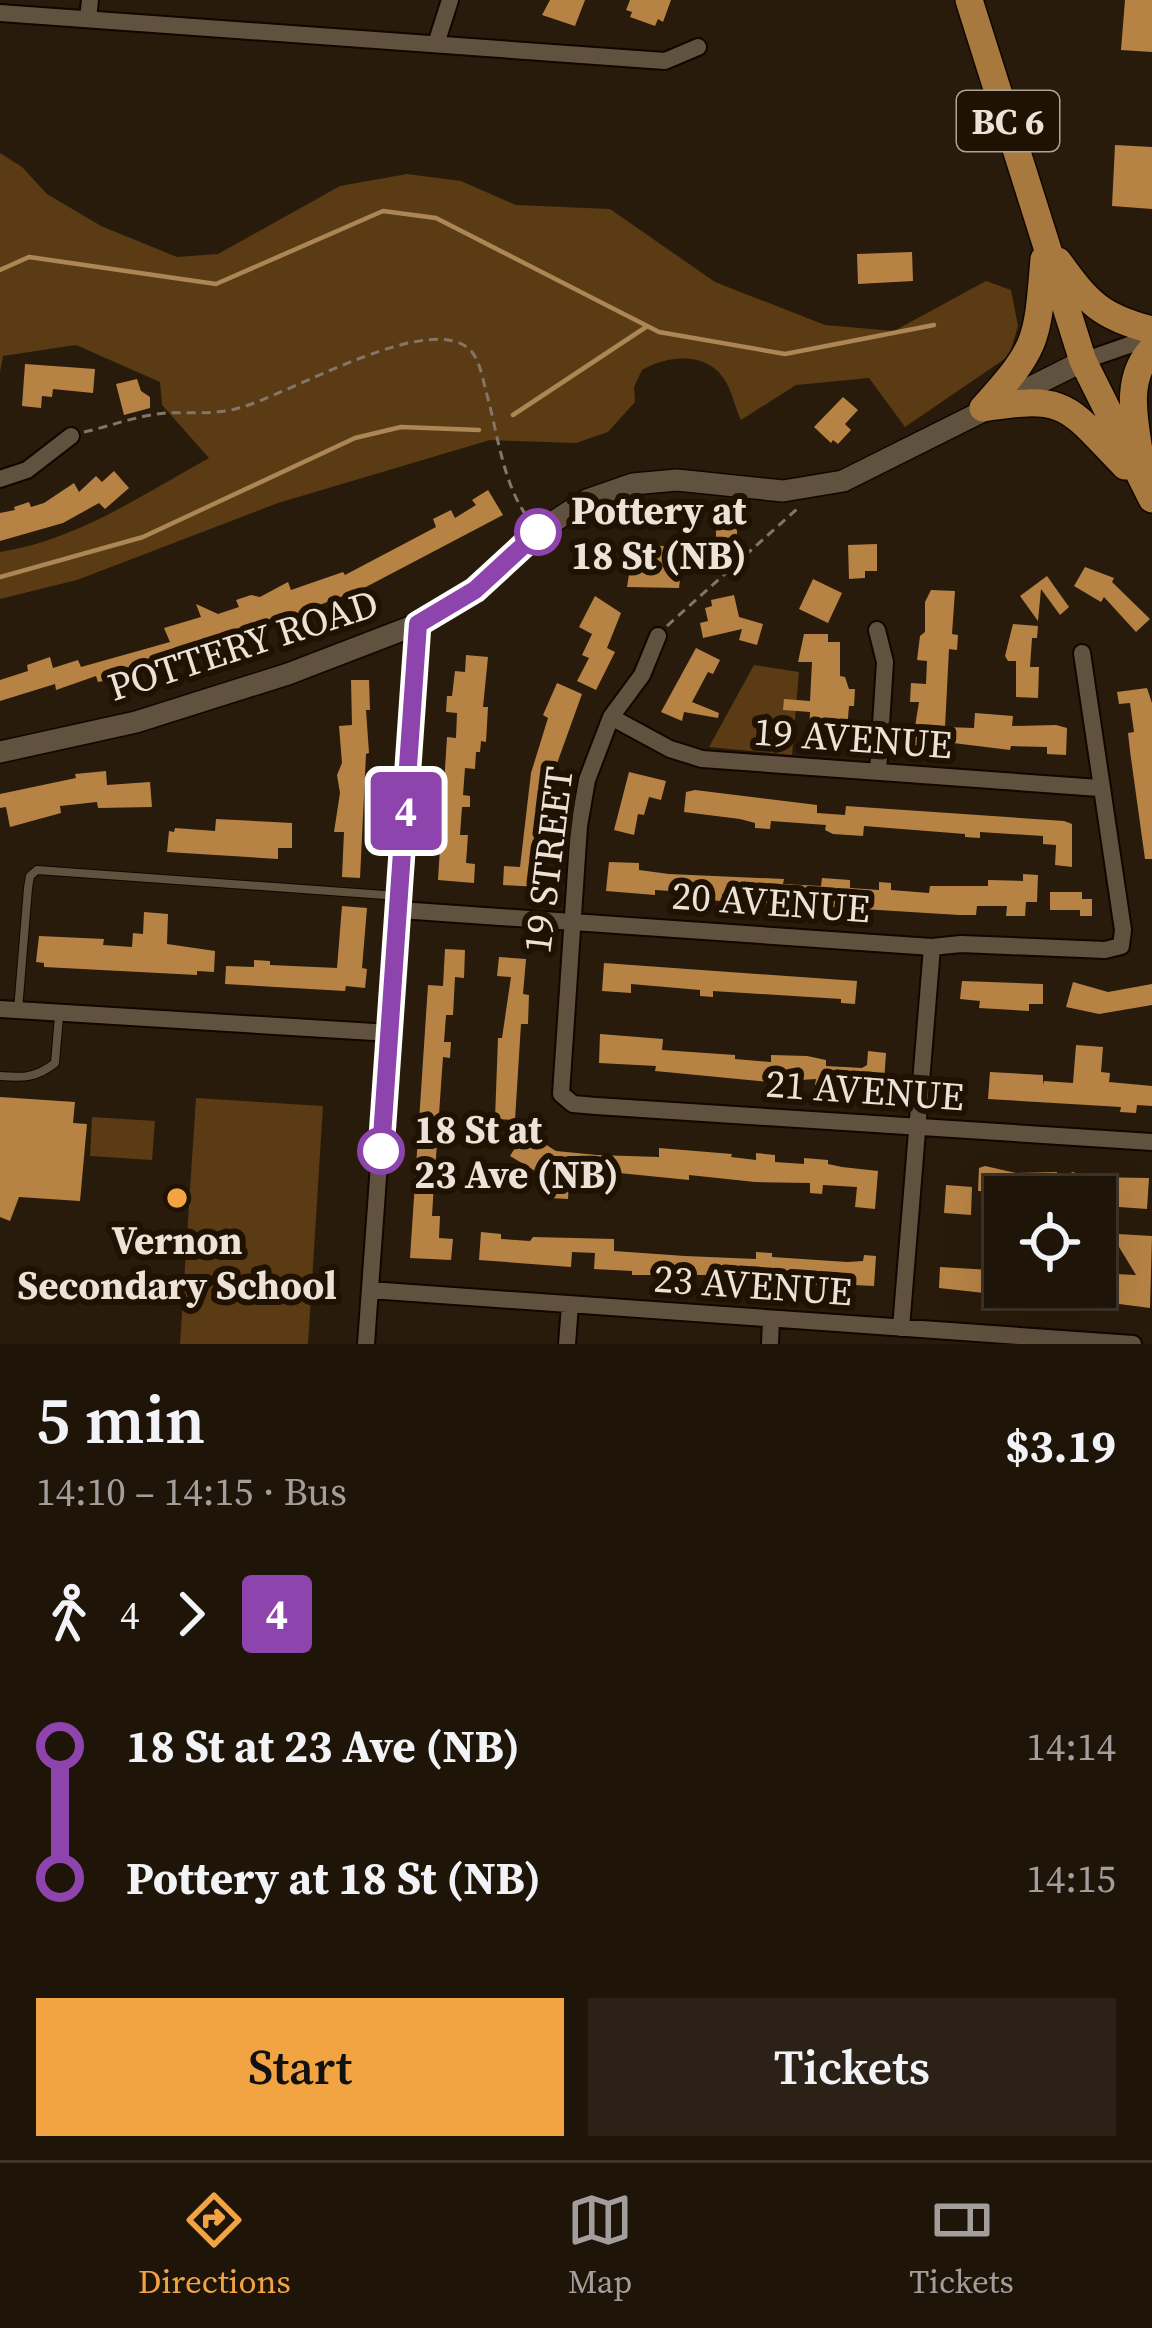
<!DOCTYPE html>
<meta charset="utf-8">
<style>
:root{--surface:#1f1408;--page:#2c2116;--text:#f1f3f6;--muted:#a19e9c;--line:#3c3329;--accent:#f3a442}
body{margin:0;font-family:"Source Serif 4",serif;background:var(--page);color:var(--text);height:100vh;display:flex;flex-direction:column;font-size:45px;white-space:nowrap}
*{box-sizing:border-box;margin:0}
p{font-size:39px;color:var(--muted)}
.icon{flex:none;width:66px;height:66px;fill:none;stroke:currentColor;stroke-width:2;stroke-linecap:round;stroke-linejoin:round}
.map{position:relative;height:1344px;overflow:hidden}
.sheet{display:flex;flex-direction:column;background:var(--surface);flex:1}
.sheet>*{flex:none}
.badge{padding:0 24px;border-radius:9px;font-size:42px;line-height:78px}
.tools{position:absolute;left:984px;top:1176px;display:grid;gap:24px}
.tools a{display:grid;place-items:center;width:132px;height:132px;border-radius:0px;background:var(--surface);box-shadow:0 12px 48px #0002,0 0 0 3px var(--line);font-size:60px}
.map>.badge{position:absolute;translate:-50% -50%;box-shadow:0 0 0 6px #fff}
.legs{display:flex;align-items:center;gap:18px;height:132px;padding:0 36px;font-size:39px}
.legs p{margin-inline-start:auto}
.head{display:flex;align-items:center;justify-content:space-between;height:204px;padding:0 36px}
h1{font-size:66px;font-weight:600;line-height:90px}
.action{display:flex;gap:24px;margin-top:auto;padding:24px 36px}
.action a{flex:1;height:138px;border-radius:0px;background:var(--accent);color:#111;font-size:48px;font-weight:600;line-height:138px;text-align:center}
.action a+a{background:var(--page);color:var(--text)}
ul{padding:0 36px;list-style:none}
li{display:flex;align-items:center;gap:42px;height:132px;font-size:45px}
li i{display:grid;place-items:center;width:18px;height:100%;margin:0 15px;background:currentColor}
li i::after{content:'';width:30px;height:30px;margin:-15px;border:9px solid;border-radius:50%;background:var(--surface)}
li p{margin-inline-start:auto}
li:first-child i{background:linear-gradient(#0000 50%,currentColor 0)}
li:last-child i{background:linear-gradient(currentColor 50%,#0000 0)}
.tab-bar{display:flex;justify-content:space-around;align-items:center;height:168px;border-top:3px solid var(--line);background:var(--surface);font-size:33px;color:var(--muted)}
.tab-bar a{display:grid;justify-items:center;gap:6px}
.tab-bar .current{color:var(--accent)}
.map>svg:first-child{display:block}
.green{fill:#5a3b13}
.lines{fill:none;stroke-linecap:round;stroke-linejoin:round}
.stream{stroke:#ac8655;stroke-width:4.5}
.building{fill:#b78345}
.service-casing{stroke:#110600;stroke-width:10}
.minor-casing{stroke:#110600;stroke-width:20}
.tertiary-casing{stroke:#110600;stroke-width:24}
.primary-casing{stroke:#110600;stroke-width:30}
.path{stroke:#837669;stroke-width:3;stroke-dasharray:9 6;stroke-linecap:butt}
.service{stroke:#61513f;stroke-width:8}
.minor{stroke:#61513f;stroke-width:16}
.tertiary{stroke:#61513f;stroke-width:21}
.primary{stroke:#a8793e;stroke-width:27}
.line-1-casing{stroke:#fff;stroke-width:27}
.line-1{stroke:#8e44ad;stroke-width:18}
.stop-1-dot{fill:#fff;stroke:#8e44ad;stroke-width:6}
.poi-dot{fill:#f3a442;stroke:#201203;stroke-width:4.5}
.labels{text-anchor:middle;dominant-baseline:central;stroke-width:12;stroke-linejoin:round;paint-order:stroke}
.shield{fill:#201203;stroke:#afa498;stroke-width:3}
.shield-label{font-size:36px;font-weight:bold;fill:#ece2d8}
.stop-label{font-size:39px;font-weight:bold;fill:#ece2d8;stroke:#201203;text-anchor:start}
.street-label{font-size:39px;fill:#ece2d8;stroke:#201203}
.poi-label{font-size:39px;font-weight:bold;fill:#ece2d8;stroke:#201203}
</style>
<div class="map">
<svg width="1152" height="1344" viewBox="0 0 1152 1344">
<rect width="100%" height="100%" fill="#291b0b"/>
<path class="green" d="M0 153 22 167 47 194 101 226 177 257 218 254 340 186 407 174 461 181 516 205 610 209 715 282 825 325 894 331 986 281 1011 290 1018 326 1009 356 905 427 869 378 796 385 741 420C735 408 733 395 727 384 711 351 669 354 642 370L634 387 635 402 608 432 576 443 490 440 278 503 77 580 0 599V552C77 540 142 495 209 458L162 405 160 382 76 345 3 356 0 372Z
M754 665 799 672 792 755 709 747Z
M196 1098 323 1106 308 1344H180Z
M92 1117 155 1121 152 1160 90 1156Z"/>
<g class="lines">
<path class="stream" d="M0 270 29 257 216 284 383 211 436 218 659 332 785 354 934 325
M513 415 646 327
M0 577 143 537 355 438 401 427 479 430"/>
</g>
<path class="building" d="M550 0H585L575 26 542 15Z
M630 0H671L663 22 658 19 655 26 630 17 632 12 626 10Z
M1125 0H1152V52L1121 50Z
M1115 145 1152 147V209L1112 206Z
M912 252 913 281 858 284 857 254Z
M25 364 95 369 93 393 53 389 52 397 42 396 41 408 22 406Z
M137 379 141 391 150 397V408L124 415 116 384Z
M843 397 858 410 845 424 851 430 838 444 833 440 831 443 814 427Z
M114 471 129 488 105 509 99 503 63 523 0 541V513L15 510 14 507 29 502 31 507 44 503 74 483 79 492 96 476 102 482Z
M488 490 503 515 364 588 248 632 247 628 213 644 188 649 162 660 163 665 137 674 98 682 96 676 56 690 55 684 0 701V680L28 671 27 665 50 657 53 668 78 660 81 667 170 642 164 628 201 617 196 604 218 614 239 607 236 600 251 595 260 597 288 582 291 590 343 572 345 575 436 527 433 519 451 510 455 518 476 505 472 500Z
M716 513H737V551H716Z
M671 538 685 539 679 588 627 587 634 543 671 547Z
M877 544V571H865V578L849 579 848 545Z
M1085 567 1114 578 1112 582 1150 619 1136 632 1104 597 1101 602 1074 586Z
M1047 576 1069 607 1060 615 1041 589 1038 621 1020 596Z
M813 579 842 593 828 623 799 609Z
M931 590 955 591 952 634 958 635 957 650 949 649 945 727 974 728 975 713 1013 716 1012 726 1056 725 1067 728 1066 755 1047 754V747L1011 746 1010 750 945 742 944 747 912 745 919 702H910L911 683 926 684 927 661 917 660 920 636 925 632V602Z
M734 595 739 617 763 624 757 645 739 640 742 629 703 638 700 623 708 621 705 608 712 606 711 600Z
M595 596 621 613 607 648 615 652 596 690 577 681 589 658 582 655 592 634 579 627Z
M1013 624 1038 626 1037 638H1032L1030 667H1039L1038 698 1016 697V661H1008L1005 656Z
M804 634H828V642H840V676L845 677 849 689H855L854 706H849L846 741 809 739 810 712 783 710 784 699 810 701 812 662H798Z
M696 648 720 660 713 674 708 672 692 702 719 713 718 718 684 712 682 721 661 712Z
M466 655 488 657 483 707H488L486 742 481 741 480 752H476L475 769 465 768 463 795 470 796V807H462L460 835H468L466 863 475 864 474 883 438 880 447 737 456 738 457 713 446 712 447 696H452L455 671 465 672Z
M351 680H369L370 710H366L369 753 366 754 360 878 342 877 344 832H334L340 793 337 775 342 763 339 726 352 725Z
M557 683 582 694 551 780 539 887 503 885 504 866 520 867 531 773 548 718 543 715Z
M1147 688 1152 703V859H1145L1130 751 1128 733 1134 732 1130 703 1119 704 1117 692Z
M106 771 107 785 150 782 152 807 98 808 97 802 60 806 61 813 10 827 6 807 0 808V794L76 778 75 774Z
M629 772 666 781 661 800 649 797 644 815 638 814 634 835 614 830Z
M695 790 817 805V813L845 815 846 806 1064 821 1072 824V867L1055 865 1056 845 1043 844V836L980 832V838L965 837V834L864 826 863 836 833 834 825 830 826 825 771 821 770 829 755 828V823L740 819 684 812 686 792Z
M216 819 292 823V848H278V859L167 852 169 831 174 832 175 828 215 831Z
M609 862 639 863V870L669 874 784 879 783 884 821 886 822 878 850 880V888L879 890V882L891 883V890L929 893 930 886H988V880L1023 881V874L1038 875 1037 902H1026L1025 916H1006L1007 906H977L976 915H959L752 902V896L722 894V901L694 899 695 895 686 892 655 890V895L606 891Z
M1050 892H1082V899H1092V916H1080V910H1050Z
M342 906 367 908 362 968 367 969 365 988 346 986 345 991 225 984 226 966 254 967V960L270 961V965L337 968Z
M144 912 168 914 167 944 215 951 214 972 197 971V975L44 967V963L36 962 39 936 104 939 103 945 132 947 133 933 143 934Z
M445 949 465 950 464 978 455 977 453 1015H446L444 1042H451L450 1058 443 1057 435 1171H442L441 1184 434 1183 432 1216H440L439 1238 453 1239 451 1260 410 1258 428 985 443 986Z
M499 957 526 959 523 994 529 995 528 1024H521L515 1120 495 1119 498 1038H502L511 977 497 976Z
M604 963 857 981 855 1004 841 1003V999L713 991V997L700 996V990L631 984V993L602 991Z
M962 981 1043 984V1004H1029V1011L979 1008 980 1001 960 999Z
M1073 982 1108 992 1152 984V1005L1099 1014 1066 1007Z
M600 1034 663 1039 662 1050 735 1055V1059L771 1062V1055L807 1056 826 1060V1066L862 1068 867 1065 868 1051 886 1053 884 1082 846 1080 845 1086 815 1085 816 1079 770 1082 655 1071 656 1066 599 1063Z
M1076 1045 1103 1047 1101 1072 1110 1073 1109 1082 1152 1086V1106L1137 1105 1136 1113 1120 1112 1121 1107 988 1099 990 1072 1043 1075V1085L1044 1081 1073 1083Z
M0 1097 75 1102 73 1123 87 1124 80 1201 19 1197 10 1221 0 1217Z
M521 1138 536 1147 540 1141 556 1151 597 1155 659 1157V1148L732 1154 731 1157 756 1160V1153L775 1155V1162L804 1164V1158L828 1160V1164L842 1167 878 1171 875 1209 855 1207 857 1187 823 1185 822 1194 810 1193V1183L755 1182 689 1175V1180L619 1173 596 1172V1183L569 1182 568 1199 550 1198 552 1181 510 1156Z
M985 1166 1016 1173 1057 1172V1178L1073 1172 1086 1177 1149 1178 1147 1209 1119 1207 1118 1234 1152 1236 1150 1308 1081 1299 1082 1287H1095V1273L1136 1275 1096 1209 1095 1197H1021V1193L978 1191 979 1168Z
M946 1185 972 1187 971 1215 944 1213Z
M481 1232 501 1234V1239L530 1241 533 1237 614 1239V1251L685 1256 756 1259V1252L772 1253V1257L847 1262 863 1261 864 1255 876 1256 874 1286 854 1285 855 1279 828 1278V1286L724 1275H632V1271L594 1269 595 1253 572 1252 571 1267 479 1260Z
M991 1266 1005 1267V1287H1057L1056 1301 939 1288 940 1267 991 1270Z"/>
<g class="lines">
<g class="service-casing">
<path id="service" d="M18 1010 28 888 30 876 37 870 399 896
M0 1076C23 1078 36 1078 55 1063L59 1016"/>
</g>
<g class="minor-casing">
<path id="minor" d="M0 13 665 61 698 47
M88 19 90 0
M436 44 450 0
M1083 361 1152 337
M0 479 27 470 71 436
M877 630 885 662 878 772
M658 636 642 675 611 717 587 780 579 826 561 1094 573 1104 596 1106 1152 1142
M611 717 670 749 702 759 1099 788
M400 910 932 947 961 944 1105 950 1121 946 1123 930 1082 653
M0 1009 390 1033
M370 1290 1133 1344
M901 1328 932 947
M366 1344 418 624
M567 1344 570 1305
M770 1344 771 1319"/>
</g>
<g class="tertiary-casing">
<path id="tertiary" d="M0 752 136 722 288 674 418 624 475 591 538 532 587 500 633 484 677 480 783 491 843 481 1083 361"/>
</g>
<g class="primary-casing">
<path id="primary" d="M969 0 1083 361 1152 499
M1058 261C1088 303 1101 317 1152 330
M983 408C1069 394 1067 407 1125 466
M983 408C1039 346 1037 341 1044 259
M1141 464C1136 425 1122 381 1152 349"/>
</g>
<path class="path" d="M84 432C111 426 139 415 166 413 190 412 215 415 239 408 289 395 434 307 472 352 481 364 483 381 487 395 498 435 503 484 528 518
M667 626 798 508"/>
<use href="#service" class="service"/>
<use href="#minor" class="minor"/>
<use href="#tertiary" class="tertiary"/>
<use href="#primary" class="primary"/>
</g>
<g class="lines">
<g class="line-1-casing">
<path id="line-1" d="M381 1151 418 624 475 590 538 532"/>
</g>
<use href="#line-1" class="line-1"/>
</g>
<g class="stop-1-dot">
<circle cx="538" cy="532" r="21"/>
<circle cx="381" cy="1151" r="21"/>
</g>
<circle class="poi-dot" cx="177" cy="1198" r="12"/>
<g class="labels">
<rect class="shield" x="957" y="91" width="102" height="60" rx="9"/>
<g class="shield-label">
<text x="1008" y="121">BC 6</text>
</g>
<g class="stop-label">
<text x="571" y="510">Pottery at<tspan x="571" dy="45">18 St (NB)</tspan></text>
<text x="414" y="1129">18 St at<tspan x="414" dy="45">23 Ave (NB)</tspan></text>
</g>
<g class="street-label">
<text transform="translate(243 645) rotate(-18)">POTTERY ROAD</text>
<text transform="translate(853 738) rotate(4)">19 AVENUE</text>
<text transform="translate(548 860) rotate(-83)">19 STREET</text>
<text transform="translate(771 902) rotate(4)">20 AVENUE</text>
<text transform="translate(865 1090) rotate(4)">21 AVENUE</text>
<text transform="translate(753 1285) rotate(4)">23 AVENUE</text>
</g>
<g class="poi-label">
<text x="177" y="1240">Vernon<tspan x="177" dy="45">Secondary School</tspan></text>
</g>
</g>
</svg>
<div class="tools">
<a><svg class="icon" aria-label="locate" viewBox="0 0 24 24"><circle cx="12" cy="12" r="6"/><path d="M12 2v4M12 18v4M2 12h4M18 12h4"/></svg></a>
</div>
<b class="badge" style="left:406px;top:811px;background:#8e44ad;color:#fff">4</b>
</div>
<section class="sheet">
<div class="head"><div><h1>5 min</h1><p>14:10 – 14:15 · Bus</p></div><b>$3.19</b></div>
<div class="legs"><svg class="icon" aria-label="walk" viewBox="0 0 24 24"><circle cx="13" cy="4" r="2"/><path d="M13 8l-2 6 4 7M11 14l-3 7M7 12l3-4h3l4 4"/></svg>4<svg class="icon" aria-label="forward" viewBox="0 0 24 24"><path d="M9 5l7 7-7 7"/></svg><b class="badge" style="background:#8e44ad;color:#fff">4</b></div>
<ul>
<li><i style="color:#8e44ad"></i><b>18 St at 23 Ave (NB)</b><p>14:14</p></li>
<li><i style="color:#8e44ad"></i><b>Pottery at 18 St (NB)</b><p>14:15</p></li>
</ul>
<div class="action"><a>Start</a><a>Tickets</a></div>
</section>
<nav class="tab-bar">
<a class="current"><svg class="icon" aria-label="directions" viewBox="0 0 24 24"><path d="M12 3l9 9-9 9-9-9zM9 14v-3h6M13 9l2 2-2 2"/></svg>Directions</a>
<a><svg class="icon" aria-label="map" viewBox="0 0 24 24"><path d="M3 6l6-2 6 2 6-2v14l-6 2-6-2-6 2zM9 4v14M15 6v14"/></svg>Map</a>
<a><svg class="icon" aria-label="tickets" viewBox="0 0 24 24"><path d="M3 7h18v10H3zM15 7v10"/></svg>Tickets</a>
</nav>
